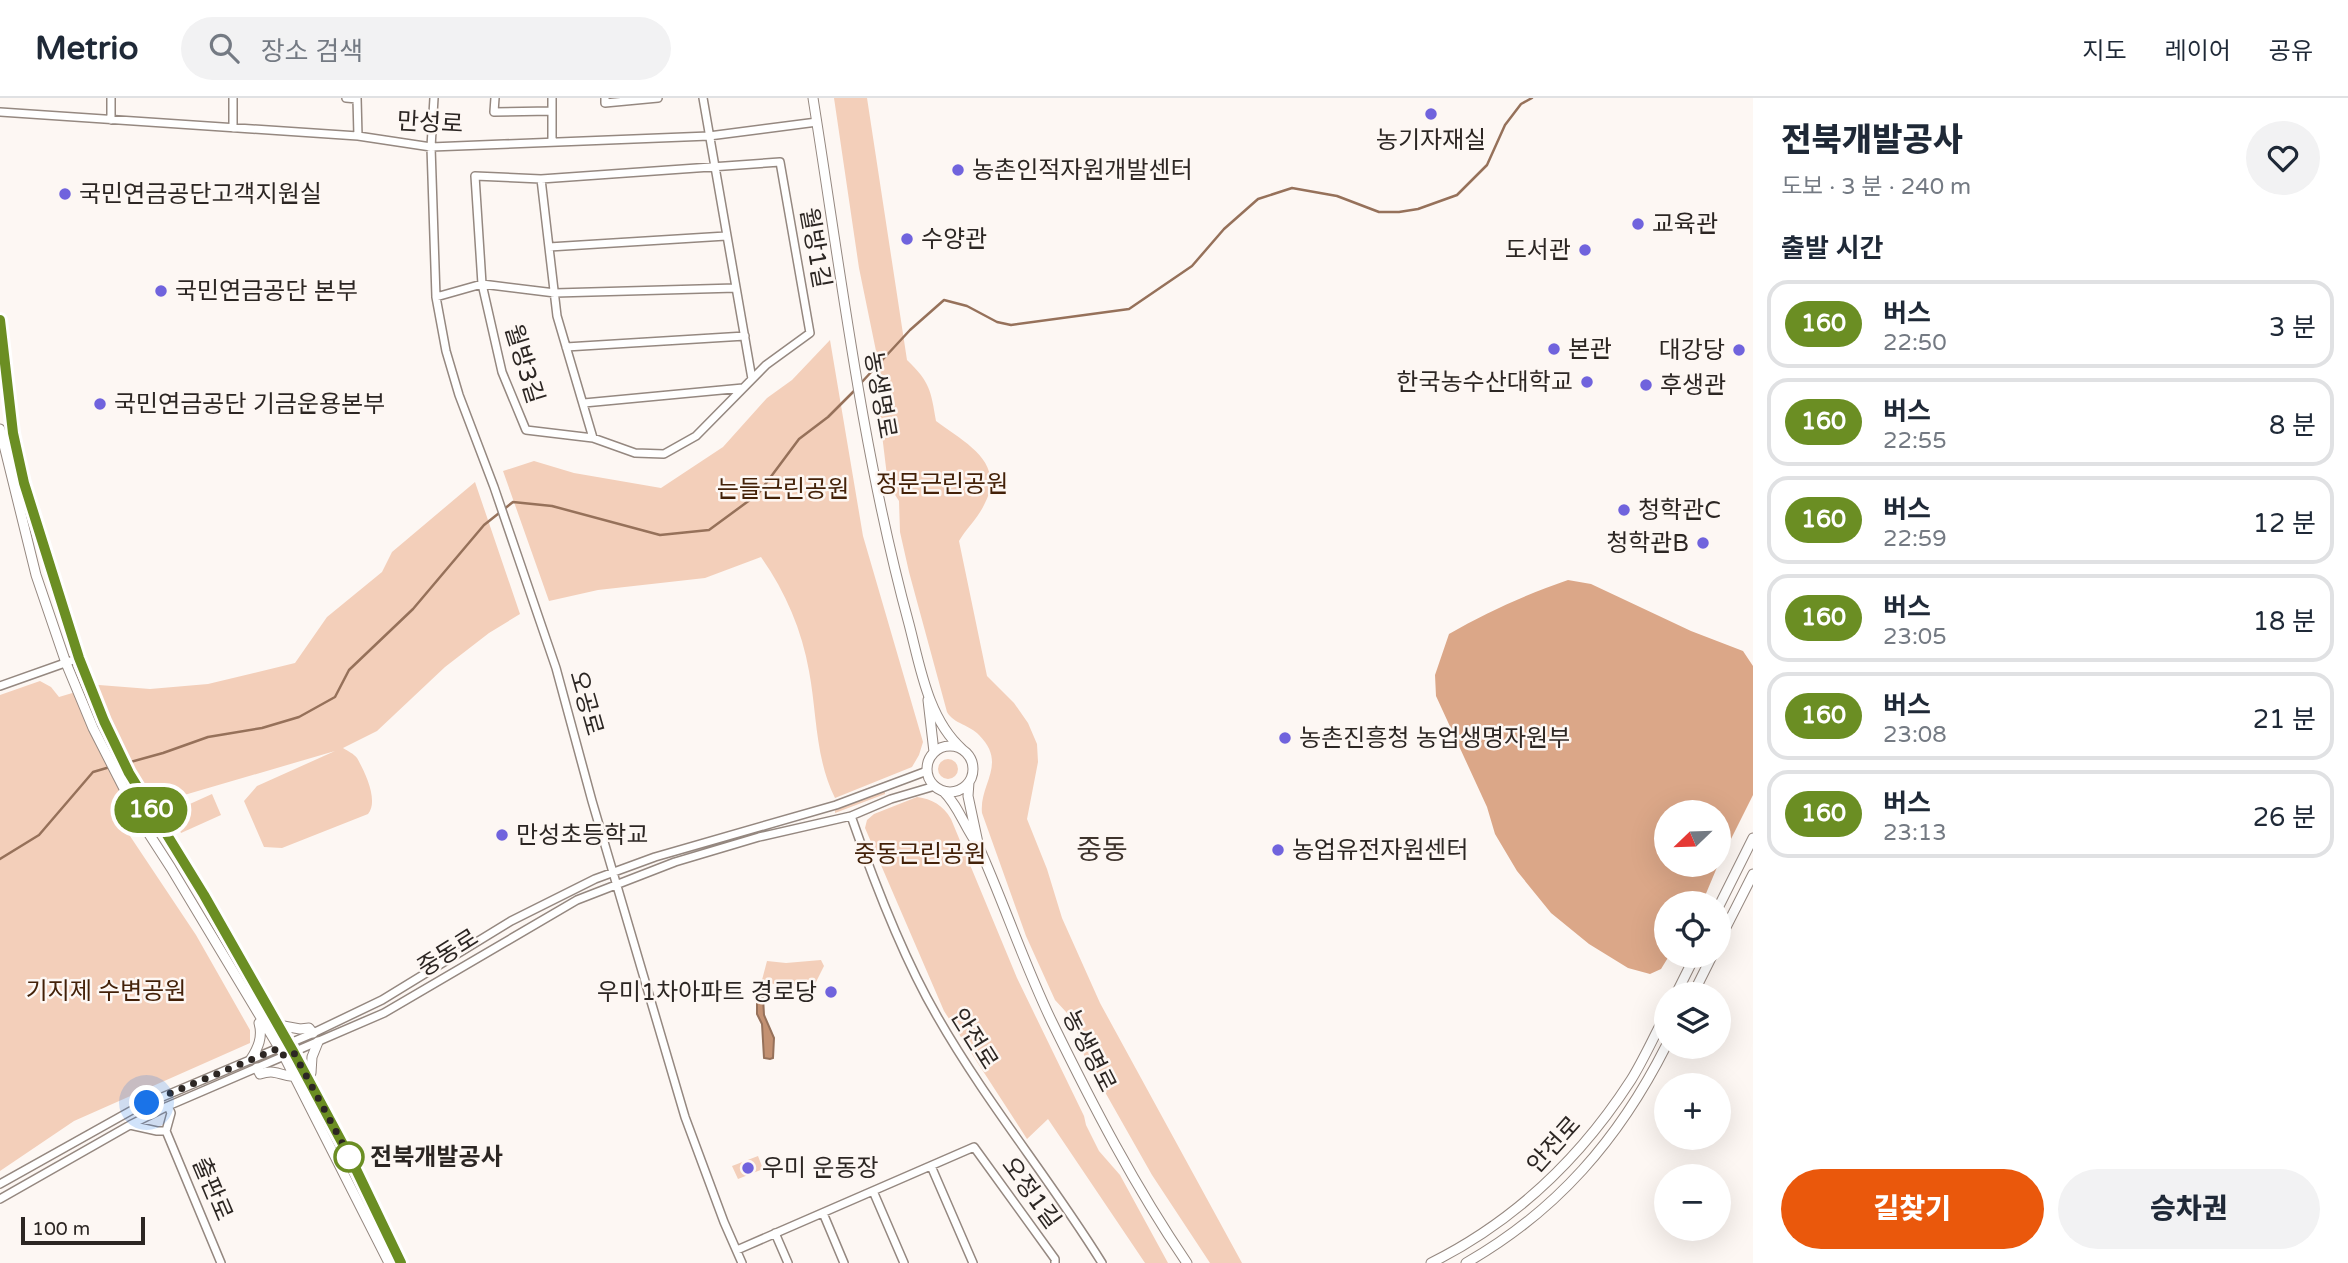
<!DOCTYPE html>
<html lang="ko">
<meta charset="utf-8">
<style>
:root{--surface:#fff;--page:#f2f2f3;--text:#1f2937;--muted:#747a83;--line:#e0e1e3;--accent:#ea580c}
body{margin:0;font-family:"Varela Round","Noto Sans KR",sans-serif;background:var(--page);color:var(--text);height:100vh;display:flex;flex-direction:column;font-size:26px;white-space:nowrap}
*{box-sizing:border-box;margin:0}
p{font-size:23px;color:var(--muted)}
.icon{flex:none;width:38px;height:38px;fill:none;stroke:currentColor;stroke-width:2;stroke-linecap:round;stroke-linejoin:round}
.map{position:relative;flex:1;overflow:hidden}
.drawer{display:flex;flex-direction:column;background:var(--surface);width:595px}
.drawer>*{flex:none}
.badge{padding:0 14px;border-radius:23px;font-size:24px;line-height:46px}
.needle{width:46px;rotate:247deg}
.tools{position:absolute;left:1654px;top:702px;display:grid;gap:14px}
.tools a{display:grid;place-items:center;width:77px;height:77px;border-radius:50%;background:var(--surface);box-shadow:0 7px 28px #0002;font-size:35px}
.scale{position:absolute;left:21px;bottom:18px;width:124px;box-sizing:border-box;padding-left:7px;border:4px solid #2c2623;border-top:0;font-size:19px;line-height:24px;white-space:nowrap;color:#2c2623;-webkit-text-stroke:5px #fdf7f3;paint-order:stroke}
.you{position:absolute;width:35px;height:35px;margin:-18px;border:5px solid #fff;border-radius:50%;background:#1a73e8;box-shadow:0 0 0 10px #1a73e833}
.map>.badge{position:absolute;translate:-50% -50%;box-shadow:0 0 0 4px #fff}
h2{padding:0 28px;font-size:26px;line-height:63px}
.round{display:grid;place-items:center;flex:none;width:74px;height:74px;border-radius:37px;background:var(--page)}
.summary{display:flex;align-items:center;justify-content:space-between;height:119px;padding:0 28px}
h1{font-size:33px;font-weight:800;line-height:52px}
.button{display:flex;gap:14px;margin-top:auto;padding:14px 28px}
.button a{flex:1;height:80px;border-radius:42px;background:var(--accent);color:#fff;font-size:28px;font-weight:800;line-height:80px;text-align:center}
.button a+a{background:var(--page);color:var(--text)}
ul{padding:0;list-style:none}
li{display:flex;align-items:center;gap:21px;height:88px;margin:0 14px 10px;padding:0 14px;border:4px solid var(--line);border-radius:21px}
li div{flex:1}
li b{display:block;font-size:26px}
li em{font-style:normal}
li .badge{min-width:77px;font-weight:700;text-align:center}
header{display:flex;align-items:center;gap:42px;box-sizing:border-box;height:98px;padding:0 35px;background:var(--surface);border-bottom:2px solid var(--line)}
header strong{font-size:33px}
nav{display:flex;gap:38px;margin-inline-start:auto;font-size:24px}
.search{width:490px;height:63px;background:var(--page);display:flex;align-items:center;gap:18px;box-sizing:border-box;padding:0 24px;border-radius:38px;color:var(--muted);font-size:26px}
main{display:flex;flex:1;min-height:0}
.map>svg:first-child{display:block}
.green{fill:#f3cfba}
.forest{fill:#dba788}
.water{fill:#c39172;stroke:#96715a;stroke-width:2}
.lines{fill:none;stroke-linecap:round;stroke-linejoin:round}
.stream{stroke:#96715a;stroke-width:2.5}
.minor-casing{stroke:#958880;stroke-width:10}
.tertiary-casing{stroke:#958880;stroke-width:11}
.minor{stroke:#fff;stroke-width:7}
.tertiary{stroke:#fff;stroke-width:9}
.line-casing{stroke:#fff;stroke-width:16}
.line{stroke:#6b8e23;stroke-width:10}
.walk{stroke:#2c2623;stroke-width:7;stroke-dasharray:0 12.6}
.poi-dot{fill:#7063dd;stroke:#fdf7f3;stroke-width:2.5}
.stop-dot{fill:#fff;stroke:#6b8e23;stroke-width:3.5}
.labels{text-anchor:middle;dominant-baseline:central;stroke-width:5;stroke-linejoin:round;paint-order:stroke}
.street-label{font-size:24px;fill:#2c2623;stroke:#fdf7f3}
.poi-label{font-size:24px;fill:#2c2623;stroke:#fdf7f3;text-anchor:start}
.park-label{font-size:24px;fill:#432108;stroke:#fdf7f3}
.stop-label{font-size:24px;font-weight:bold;fill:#2c2623;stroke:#fdf7f3;text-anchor:start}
.quarter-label{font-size:28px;fill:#3f342d;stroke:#fdf7f3}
</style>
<header>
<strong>Metrio</strong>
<div class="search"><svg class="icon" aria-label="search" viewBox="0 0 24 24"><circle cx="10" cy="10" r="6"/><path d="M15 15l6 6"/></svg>장소 검색</div>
<nav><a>지도</a><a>레이어</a><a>공유</a></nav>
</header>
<main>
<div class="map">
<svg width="1753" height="1165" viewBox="0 0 1753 1165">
<rect width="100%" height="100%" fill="#fdf7f3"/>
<path class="green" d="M834 0H867L907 262C930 284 931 293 936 323 965 345 1007 364 984 407 978 420 966 431 959 443L987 578 1014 605 1028 625 1037 646 1038 664 1027 721 1047 771 1062 820 1100 905 1242 1165H1210L1152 1077 1084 957 1076 930 1067 915 1055 902 1026 838 982 715C979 686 1008 666 979 637 970 627 954 626 947 614L909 474 900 434 899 403 888 386 879 312 884 304V292L859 170Z
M830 242 863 438 923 644 919 657 912 669 835 700C815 660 817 615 809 573 802 532 785 493 761 459L705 480 598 492 549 503 503 373 534 363 574 375 661 390 723 349 767 300 792 282Z
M475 384 520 516 489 535 445 569 377 633 343 650C348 653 354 656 357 660 365 674 379 703 368 716L282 750 264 749 244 703 257 688 335 653 116 717 196 837 250 932V945L74 1023 0 1073V597L40 583 51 589 59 599 99 587 150 591 208 586 295 565 327 519 382 474 392 454Z
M938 671a10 10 0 1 1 20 0a10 10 0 1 1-20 0Z
M885 692V696L835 715V712Z
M212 696 221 717 181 735 172 714Z
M917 699C932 701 943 707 951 721L1017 880 1084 1018 1086 1027 1099 1053 1120 1077 1168 1165H1145L1048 1021 1027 1041 944 913 865 730 867 722 874 716Z
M821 862 824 868 815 886H796L785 890 762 882 767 863 786 865Z
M758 1058 763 1071 738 1081 732 1068Z"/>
<path class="forest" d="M1568 482 1591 486 1691 533 1743 553 1753 568V697L1719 765 1718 714H1666V766L1718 767 1702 805H1666V858H1669L1661 871 1650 876 1628 870 1589 846 1551 815 1517 773 1495 736 1487 709 1436 598 1435 577 1449 536C1487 514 1527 496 1568 482Z"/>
<path class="water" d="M763 899 764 917 774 940 773 960 770 961 764 960 762 926 757 916V902Z"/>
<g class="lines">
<path class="stream" d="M861 285 910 232 944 202 967 208 997 224 1011 227 1129 211 1192 168 1224 131 1258 101 1292 90 1337 98 1379 114H1399L1418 111 1457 97 1487 67 1505 27 1521 6 1532 0
M116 668 163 655 208 639 262 630 299 619 335 599 349 572 413 511 484 427 513 404 552 408 660 437 709 432 758 396 799 341 828 319 857 290
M0 761 39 737 93 674 110 669"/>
<g class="minor-casing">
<path id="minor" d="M111 0V22
M233 0V30
M346 0 357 1
M357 0 358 38
M434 0 431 49 436 199 446 253 459 297 494 389 556 570 592 703 685 1019 724 1124 742 1165
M495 0 494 14 552 13
M605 0V5L658 0
M703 0 752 281
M0 14 358 38 431 49 709 38 817 24
M552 43V0
M780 64 810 235 766 267 696 338 664 356 635 355 593 340 526 332 502 274 482 186 475 78 541 81Z
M541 81 557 218 593 340
M549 149 726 138
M436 199 482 186 555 195 736 190
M566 249 745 238
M584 305 743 290
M0 588 79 560
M851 718C874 784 902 858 937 918 986 1004 1050 1081 1102 1165
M168 1008 171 1015 166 1033 221 1165
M130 1027 157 1033H166
M931 1068 973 1165
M0 1086 134 1011 309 937 382 902 511 823 595 781 655 759 836 707 927 673
M873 1093 904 1165
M0 1101 130 1027 168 1008 384 915 577 802 675 764 759 739 851 718 891 701 935 688
M823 1115 844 1165
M775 1135 788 1165
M737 1152 974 1049 1055 1161V1165"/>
</g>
<g class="tertiary-casing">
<path id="tertiary" d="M813 0C841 176 862 354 909 526 920 568 928 621 962 651
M0 222 13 335 24 385 79 560 104 623 129 675 204 797 294 955 353 1065 401 1165
M0 331 36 477 66 565 93 630 140 722 171 770 284 958 389 1165
M928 602 934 654
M927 671a23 23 0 1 1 46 0a23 23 0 1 1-46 0Z
M969 684 968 698 978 745
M943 693C959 708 964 729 978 747 1004 805 1024 866 1052 924 1092 1006 1135 1089 1187 1165
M1718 810 1753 740
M1718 845 1753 776
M1676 896 1695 858
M1693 896 1712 858
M278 927 300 931 309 930 313 935
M251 961C258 950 263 939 259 925L261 923
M257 970 260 976C278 970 283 980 294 978
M307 979 311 975 312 959 318 944
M1431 1165C1515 1123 1580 1061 1631 982 1644 961 1654 938 1666 916
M1466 1165C1557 1113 1619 1041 1666 948"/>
</g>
<use href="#minor" class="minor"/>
<use href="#tertiary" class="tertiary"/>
</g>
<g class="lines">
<g class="line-casing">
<path id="line" d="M0 222 13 335 24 385 79 560 104 623 129 675 204 797 294 955 353 1065 401 1165"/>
</g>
<use href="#line" class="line"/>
<path class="walk" d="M147 1005 279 950 284 958 294 955 353 1065 349 1059"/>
</g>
<g class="poi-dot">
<circle cx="1431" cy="16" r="7"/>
<circle cx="958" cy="72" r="7"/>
<circle cx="65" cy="96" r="7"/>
<circle cx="1638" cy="126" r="7"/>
<circle cx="907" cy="141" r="7"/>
<circle cx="1585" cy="152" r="7"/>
<circle cx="161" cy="193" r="7"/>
<circle cx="1554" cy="251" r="7"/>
<circle cx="1739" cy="252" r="7"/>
<circle cx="1587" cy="284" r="7"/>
<circle cx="1646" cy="287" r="7"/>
<circle cx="100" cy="306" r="7"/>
<circle cx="1624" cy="412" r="7"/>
<circle cx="1703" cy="445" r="7"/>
<circle cx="1285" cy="640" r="7"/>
<circle cx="502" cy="737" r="7"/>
<circle cx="1278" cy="752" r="7"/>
<circle cx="831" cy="894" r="7"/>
<circle cx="748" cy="1070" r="7"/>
</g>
<circle class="stop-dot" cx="349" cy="1059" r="14"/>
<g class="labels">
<g class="street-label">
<text transform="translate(430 25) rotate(3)">만성로</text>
<text transform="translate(815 150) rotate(80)">월방1길</text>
<text transform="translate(524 266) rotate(73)">월방3길</text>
<text transform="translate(880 297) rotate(80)">농생명로</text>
<text transform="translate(586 605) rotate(74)">오공로</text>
<text transform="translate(448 855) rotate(-32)">중동로</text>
<text transform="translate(974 941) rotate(58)">안전로</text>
<text transform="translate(1089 953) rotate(63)">농생명로</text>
<text transform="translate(1554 1047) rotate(-48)">안전로</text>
<text transform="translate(212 1091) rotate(67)">출판로</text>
<text transform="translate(1031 1095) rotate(54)">오정1길</text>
</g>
<g class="poi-label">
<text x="1431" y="42" text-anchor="middle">농기자재실</text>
<text x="972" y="72">농촌인적자원개발센터</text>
<text x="79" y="96">국민연금공단고객지원실</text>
<text x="1652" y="126">교육관</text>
<text x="921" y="141">수양관</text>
<text x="1571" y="152" text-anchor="end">도서관</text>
<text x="175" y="193">국민연금공단 본부</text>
<text x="1568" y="251">본관</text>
<text x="1725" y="252" text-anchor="end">대강당</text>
<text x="1573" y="284" text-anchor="end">한국농수산대학교</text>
<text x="1660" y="287">후생관</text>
<text x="114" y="306">국민연금공단 기금운용본부</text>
<text x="1638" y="412">청학관C</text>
<text x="1689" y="445" text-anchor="end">청학관B</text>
<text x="1299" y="640">농촌진흥청 농업생명자원부</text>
<text x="516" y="737">만성초등학교</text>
<text x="1292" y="752">농업유전자원센터</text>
<text x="817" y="894" text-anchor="end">우미1차아파트 경로당</text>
<text x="762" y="1070">우미 운동장</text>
</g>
<g class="park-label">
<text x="942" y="386">정문근린공원</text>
<text x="783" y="391">는들근린공원</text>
<text x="920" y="756">중동근린공원</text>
<text x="106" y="893">기지제 수변공원</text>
</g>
<g class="stop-label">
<text x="370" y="1059">전북개발공사</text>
</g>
<g class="quarter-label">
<text x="1102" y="752">중동</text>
</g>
</g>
</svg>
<div class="tools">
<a><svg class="needle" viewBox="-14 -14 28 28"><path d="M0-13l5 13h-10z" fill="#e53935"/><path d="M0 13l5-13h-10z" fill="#747a83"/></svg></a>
<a><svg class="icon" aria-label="locate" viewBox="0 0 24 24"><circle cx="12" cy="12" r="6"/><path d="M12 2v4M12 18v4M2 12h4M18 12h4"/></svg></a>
<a><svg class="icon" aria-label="layers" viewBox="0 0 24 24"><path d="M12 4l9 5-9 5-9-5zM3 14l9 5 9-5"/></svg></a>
<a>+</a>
<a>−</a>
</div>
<div class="scale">100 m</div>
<div class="you" style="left:147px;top:1005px"></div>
<b class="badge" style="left:151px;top:712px;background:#6b8e23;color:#fff">160</b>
</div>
<section class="drawer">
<div class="summary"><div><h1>전북개발공사</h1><p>도보 · 3 분 · 240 m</p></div><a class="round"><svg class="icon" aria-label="heart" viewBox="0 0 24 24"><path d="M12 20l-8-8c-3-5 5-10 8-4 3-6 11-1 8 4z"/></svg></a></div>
<h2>출발 시간</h2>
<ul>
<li><span class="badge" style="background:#6b8e23;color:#fff">160</span><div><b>버스</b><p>22:50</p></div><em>3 분</em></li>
<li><span class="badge" style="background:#6b8e23;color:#fff">160</span><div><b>버스</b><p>22:55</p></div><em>8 분</em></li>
<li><span class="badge" style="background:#6b8e23;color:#fff">160</span><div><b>버스</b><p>22:59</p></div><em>12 분</em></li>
<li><span class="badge" style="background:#6b8e23;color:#fff">160</span><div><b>버스</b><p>23:05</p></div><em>18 분</em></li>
<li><span class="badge" style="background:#6b8e23;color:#fff">160</span><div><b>버스</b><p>23:08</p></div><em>21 분</em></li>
<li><span class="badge" style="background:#6b8e23;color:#fff">160</span><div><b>버스</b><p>23:13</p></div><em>26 분</em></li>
</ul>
<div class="button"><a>길찾기</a><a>승차권</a></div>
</section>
</main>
